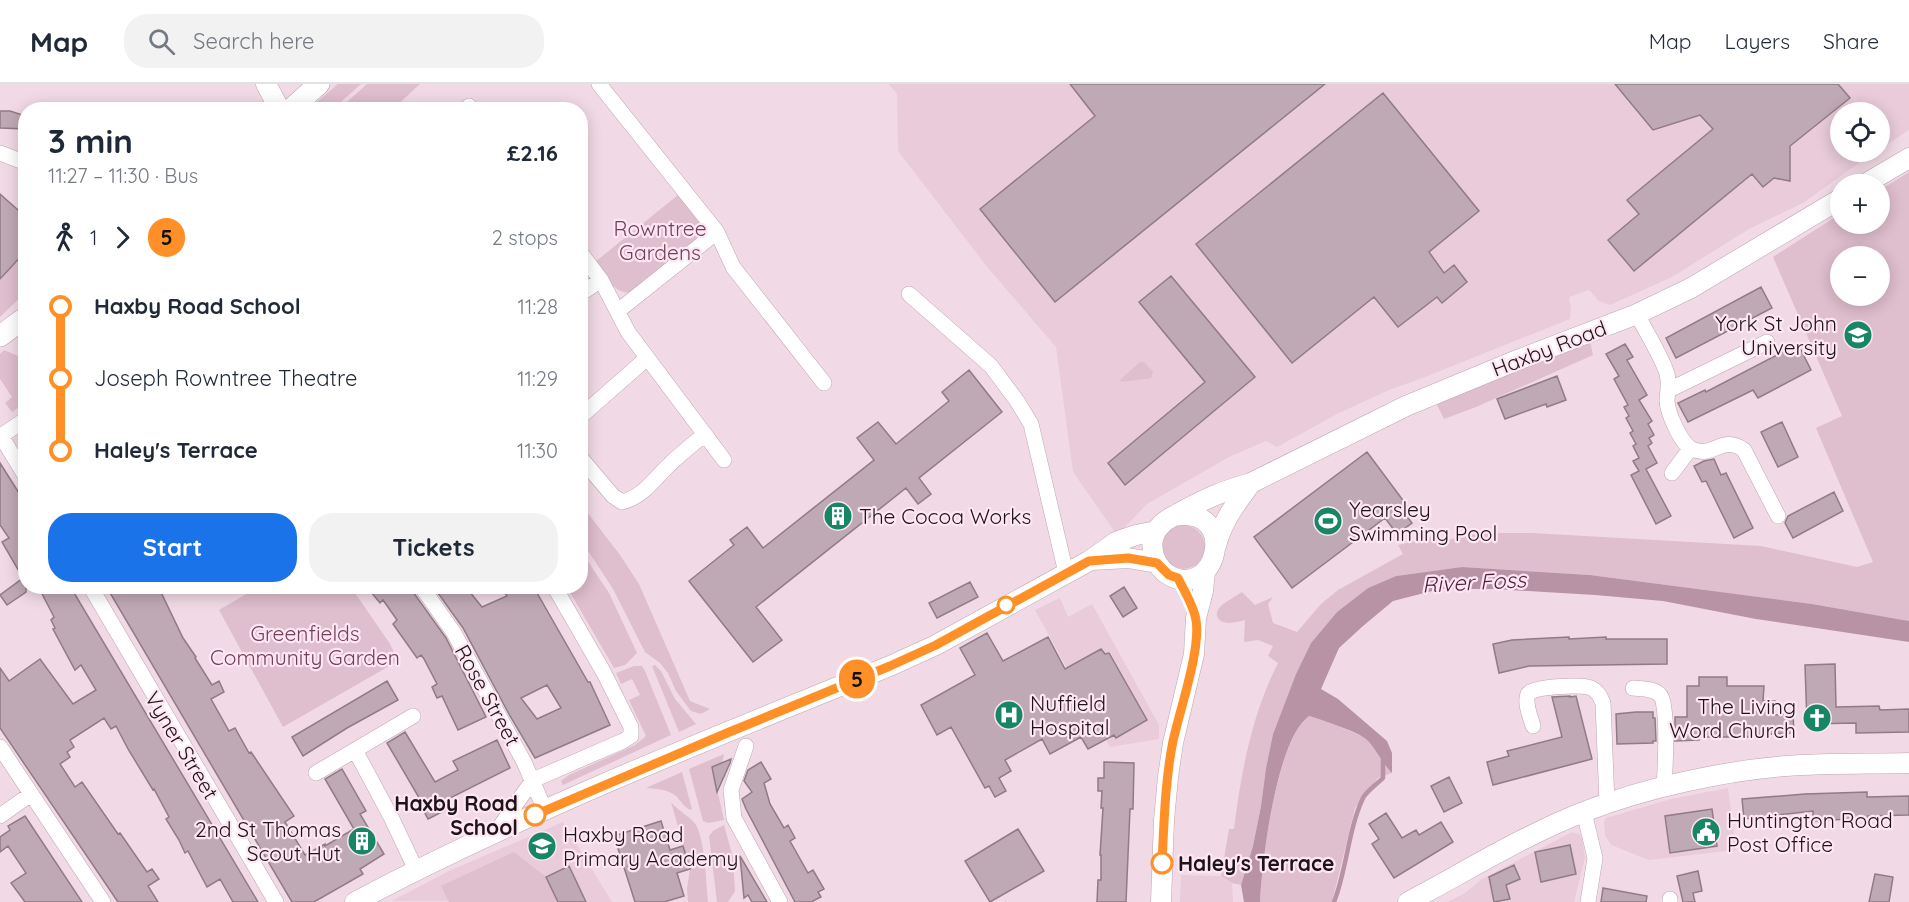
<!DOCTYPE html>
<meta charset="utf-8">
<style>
:root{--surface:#fff;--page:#f2f2f3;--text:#1f2937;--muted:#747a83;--line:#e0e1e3;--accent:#1a73e8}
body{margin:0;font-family:Quicksand,sans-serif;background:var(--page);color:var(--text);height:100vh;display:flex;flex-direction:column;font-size:22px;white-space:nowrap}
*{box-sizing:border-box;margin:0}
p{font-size:20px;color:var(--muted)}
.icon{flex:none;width:33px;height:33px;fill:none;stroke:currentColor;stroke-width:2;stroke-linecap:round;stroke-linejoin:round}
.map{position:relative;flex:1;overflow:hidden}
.panel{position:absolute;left:18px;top:18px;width:570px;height:492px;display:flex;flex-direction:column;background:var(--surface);border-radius:24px;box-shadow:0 3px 15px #0003}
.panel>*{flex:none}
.badge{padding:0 12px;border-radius:20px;font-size:21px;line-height:39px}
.buttons{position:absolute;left:1830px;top:18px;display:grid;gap:12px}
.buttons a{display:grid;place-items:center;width:60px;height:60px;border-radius:50%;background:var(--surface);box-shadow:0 3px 15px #0003;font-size:30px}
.map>.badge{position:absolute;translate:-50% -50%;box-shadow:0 0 0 3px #fff}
.legs{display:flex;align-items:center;gap:9px;height:66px;padding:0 30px;font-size:20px}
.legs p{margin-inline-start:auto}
.head{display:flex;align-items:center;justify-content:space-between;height:102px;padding:0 30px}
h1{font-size:33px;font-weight:700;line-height:45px}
.cta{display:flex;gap:12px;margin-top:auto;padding:12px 30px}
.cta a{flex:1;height:69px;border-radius:24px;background:var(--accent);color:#fff;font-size:24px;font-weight:700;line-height:69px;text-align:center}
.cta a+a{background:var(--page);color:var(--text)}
ul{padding:0 30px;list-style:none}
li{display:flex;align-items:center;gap:21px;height:72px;font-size:22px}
li i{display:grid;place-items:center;width:9px;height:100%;margin:0 8px;background:currentColor}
li i::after{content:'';width:15px;height:15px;margin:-8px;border:4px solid;border-radius:50%;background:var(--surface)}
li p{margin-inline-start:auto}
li:first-child i{background:linear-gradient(#0000 50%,currentColor 0)}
li:last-child i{background:linear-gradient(currentColor 50%,#0000 0)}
header{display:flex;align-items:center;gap:36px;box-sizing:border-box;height:84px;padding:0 30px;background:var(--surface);border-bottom:2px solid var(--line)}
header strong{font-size:28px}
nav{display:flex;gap:33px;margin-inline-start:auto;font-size:21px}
.search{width:420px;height:54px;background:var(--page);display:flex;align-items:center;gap:15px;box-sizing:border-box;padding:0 21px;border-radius:24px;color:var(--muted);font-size:22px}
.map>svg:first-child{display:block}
.built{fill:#e9cbda}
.green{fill:#dfbece;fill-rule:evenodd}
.water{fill:#b893a6}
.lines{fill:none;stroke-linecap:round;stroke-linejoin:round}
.stream{stroke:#b893a6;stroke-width:4.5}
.building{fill:#bfa9b4;stroke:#907b86;stroke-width:1.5;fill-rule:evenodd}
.minor-casing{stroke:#bca6b1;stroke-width:16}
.tertiary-casing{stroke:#bca6b1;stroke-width:21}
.secondary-casing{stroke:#bca6b1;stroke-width:22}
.minor{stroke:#fff;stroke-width:15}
.tertiary{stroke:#fff;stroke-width:20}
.secondary{stroke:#fff;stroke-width:21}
.line-1-casing{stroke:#fff;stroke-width:14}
.line-1{stroke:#ff9027;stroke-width:9}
.stop-1-dot{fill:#fff;stroke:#ff9027;stroke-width:3}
.labels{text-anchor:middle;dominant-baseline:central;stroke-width:4.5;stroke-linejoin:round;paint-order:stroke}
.park-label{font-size:21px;fill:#733f5c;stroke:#fee7f2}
.poi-label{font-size:21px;fill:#1c1418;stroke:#fee7f2;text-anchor:start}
.street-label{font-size:21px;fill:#1c1418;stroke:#fee7f2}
.stop-label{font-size:21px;font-weight:bold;fill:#1c1418;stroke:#fee7f2;text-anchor:end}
.water-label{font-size:22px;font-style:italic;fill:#4f1f3b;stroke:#fee7f2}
</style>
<header>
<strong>Map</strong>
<div class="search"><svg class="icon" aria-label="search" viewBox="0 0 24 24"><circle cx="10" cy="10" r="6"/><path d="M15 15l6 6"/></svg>Search here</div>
<nav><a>Map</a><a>Layers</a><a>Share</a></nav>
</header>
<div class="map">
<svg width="1909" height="818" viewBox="0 0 1909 818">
<rect width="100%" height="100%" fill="#f1dae5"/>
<path class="built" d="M889 0H1909V46L1880 65V28H1840V68H1857L1853 71 1859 79 1803 119 1749 145 1672 193 1610 221 1599 217 1589 206 1569 213 1571 225 1570 235 1425 293 1389 306 1337 330 1277 363 1266 357 1229 373 1147 420 1117 451 1073 388 1056 263 988 184 898 67 897 10Z
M1060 514 1068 533 1092 520 1159 641V655L1110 663 1035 526Z
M1728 704 1736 766 1649 776 1611 761 1605 751 1604 738 1606 734 1671 715Z
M563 738 612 818 392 817 449 787Z
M1572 748 1580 751 1582 755 1585 774 1574 818H1448L1465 809 1482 795Z
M1181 791 1221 792 1232 799 1233 818H1180Z"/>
<path class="green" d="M338 0H361L333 25H309Z
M367 0H420L393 25H339Z
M1909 88V537L1812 520 1590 491 1462 483 1396 492 1368 504 1337 528 1311 559 1296 590 1273 650 1266 684 1261 722 1253 762 1241 801 1232 799 1221 792 1229 745H1234C1241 688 1252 630 1278 579L1268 572 1273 562 1258 556 1244 558 1245 536C1237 538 1221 543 1217 532 1216 529 1218 525 1220 523 1226 517 1235 513 1242 508L1255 521 1273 513 1268 520 1273 539 1297 548 1321 520 1338 506 1403 470 1398 461 1428 454 1435 450 1441 457 1481 449H1532L1761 462 1857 483 1873 478 1816 344 1842 332 1773 173 1840 130V140H1880V106ZM1840 172H1880V212H1840Z
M678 111C687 122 704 136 702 150L632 208C615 212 605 191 595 178Z
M25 167V209L0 233V196Z
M1590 257 1593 271 1476 323 1444 335 1436 319Z
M4 266 25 275V319L12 328 5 319 12 313 0 295V270Z
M1140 278H1144L1153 288 1151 294 1121 298 1120 296Z
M580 419 620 471 639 500 690 617 710 625 701 630 691 627 676 607 668 589 660 579 645 568 613 505 581 456Z
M1161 463a22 22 0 1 1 44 0a22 22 0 1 1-44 0Z
M581 467 609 509 637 569 625 581 614 584 567 503 580 502Z
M260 502 351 503 390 560 398 577 283 643 219 526Z
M655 581 661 587 675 615 696 640 679 648 652 582Z
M634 582H642L645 587 671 651 563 701 561 697 569 691 635 661 646 652 629 616 640 611 632 595 621 600 616 589Z
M1309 632 1333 640 1366 654 1392 689 1378 694 1355 724 1332 818H1260C1262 776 1276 658 1309 632Z
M724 670 722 679 712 683 724 736 708 739 703 737 689 685Z
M682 688 692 725 690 726C683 722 681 717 676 712 668 705 656 705 646 704Z
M671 718C678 727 691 733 696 741 705 757 706 798 708 818H688L687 805 690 785Z
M724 741 733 774 735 807 728 818H717L709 752 713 747Z
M514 768 546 793 558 818H449L441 802Z"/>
<path class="water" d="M1462 483 1590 491 1812 520 1909 537V558L1756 535 1663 517 1595 511 1494 505H1440L1393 517 1363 542 1339 564 1321 605 1338 615 1387 657 1392 669V689C1383 680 1374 662 1366 655 1358 648 1322 636 1309 632 1276 656 1262 777 1260 818H1244L1241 801 1253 762 1261 722 1266 684 1273 650 1296 590 1311 559 1337 528 1368 504 1396 492Z"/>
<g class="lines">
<path class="stream" d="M1334 818C1347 785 1348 746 1363 714 1367 707 1377 700 1383 694V676"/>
</g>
<path class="building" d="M1070 0H1325L1055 218 980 125 1095 32Z
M1615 0H1838L1850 14 1790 62V97L1774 94 1763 103 1752 90 1634 187 1608 156 1639 130 1627 116 1713 45 1700 31 1653 46Z
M1383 9 1479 127 1429 168 1444 189 1454 181 1467 198 1442 219 1437 213 1398 243 1374 213 1292 279 1196 160Z
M0 27H10L26 32V45L0 44Z
M0 110 26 133V167L0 195Z
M1171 192 1255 293 1125 401 1108 379 1205 298 1139 218Z
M1761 203 1772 224 1676 274 1666 254Z
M1625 260 1633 273 1627 276 1647 311 1639 316 1652 337 1648 340 1654 351 1649 354 1652 359 1648 362 1657 379 1646 385 1671 432 1656 440 1631 391 1639 387 1633 377 1639 374 1633 362 1636 360 1630 349 1633 347 1626 334 1629 332 1624 323 1628 321 1614 295 1619 292 1606 270Z
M1798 260 1811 286 1758 314 1753 306 1688 338 1678 319 1705 306 1706 308Z
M969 286 1002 328 919 394 931 410 918 420 906 404 756 523 782 556 753 578 689 497 734 461 730 456 747 443 763 464 874 376 857 354 878 338 896 360 949 317 942 308Z
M1557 292 1566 316 1547 323 1546 320 1505 335 1497 315Z
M1782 338 1798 373 1778 383 1761 348Z
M1367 368 1411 427 1406 431 1412 439 1397 450 1385 434 1292 504 1254 453Z
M1714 375 1721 391 1726 389 1753 444 1734 454 1706 397 1702 398 1694 382 1704 377Z
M0 379 26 420V508L7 521 0 511 23 494 2 458 9 454 0 441Z
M1834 408 1843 427 1793 454 1785 439 1788 432Z
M970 498 978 513 937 534 929 519Z
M38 502H70L258 818H233L220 795 207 803 188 767 185 769 179 756 166 735 169 733 154 705 153 706 128 665 116 642 111 645 104 634 70 656 74 663 67 668 70 673 60 680 75 703 82 698 118 750 120 749 147 788 152 785 159 795 148 802 158 818H118L0 644V584L9 597 40 575 73 620 96 606 81 581 75 586 53 545 55 544 51 536 54 533Z
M106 502H158L183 554 196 573 195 574 212 601 219 597 224 608 211 615 229 647 235 644 249 669 251 668 294 732 285 738 305 771 325 760V762L354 745 325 695 342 685 366 727 360 730 384 770 360 785 363 790 314 818H292Z
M366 502H411L413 508 446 554 486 633 458 646 442 612 437 614 432 603 437 600 424 575 421 571 417 574 393 540 397 536 383 516 380 519Z
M433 502H465L482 523 507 512 499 502H533L588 598H590L610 641 535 674 510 632 463 544ZM547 601 561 624 537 635 521 614Z
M1124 503 1137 524 1123 533 1110 512Z
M987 549 1003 577 1048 553 1065 585 1101 565 1105 570 1109 569 1147 636 1116 654 1114 651 1088 665 1081 653 1050 670 1042 655 1005 676 1011 687 999 694 1006 707 995 713 989 702 985 704 951 643 937 651 921 621 975 591 960 564Z
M1569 553V555L1606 553V555H1667V580L1529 582 1499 589 1493 560 1512 556Z
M1835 580 1836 623 1879 622 1880 626 1909 625V648L1856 649V639L1807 640 1805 581Z
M1699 593H1727V602H1764L1763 617H1775V631L1793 630 1794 649 1751 651V653H1699V656L1675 657V633H1687V602H1699Z
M387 597 398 616 347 644 303 672 292 653Z
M1570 612V613L1576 612 1592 675 1493 701 1487 678 1509 672 1507 667 1562 653 1552 613Z
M1636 628H1653V634H1655L1656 657H1653V659L1617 660 1616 630Z
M405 648 435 698 458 686 453 677 497 656 510 684 450 714 454 722 428 735 419 718 421 717 387 659Z
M731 675 730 679 717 708 712 683Z
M761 678 771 695 764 699 770 720 784 744 788 741 795 754 790 757 808 789 813 786 824 805 818 808 821 813 811 818H795L746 725 742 715 752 708 744 697 748 686Z
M1104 678 1134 679 1133 725H1130L1126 818H1097L1098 796H1101V771H1100L1103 724H1101L1102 707H1098V694H1104Z
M1449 693 1462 719 1444 728 1431 702Z
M1867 708V713L1909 712V731L1868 732V734L1813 737V727L1744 735 1742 715 1805 710Z
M1712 725 1717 762 1670 769 1665 732Z
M1386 729 1402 754 1416 746 1419 751 1441 738 1453 758 1394 794 1372 760 1379 755 1369 740Z
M25 732 82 818H25L11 799 26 789 8 762 0 768V753L10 746 8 742Z
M661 737 670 766 683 762 690 785 677 789 684 812 664 818H635L614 752Z
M1018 745 1044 787 990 818 965 777Z
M1570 761 1576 790 1541 798 1535 768Z
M740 772 767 818H752L748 811 744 814Z
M1514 781 1520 795 1506 801 1510 815 1494 818 1489 793Z
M569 782 586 818H558L546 793Z
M1698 787 1702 807 1693 809 1695 818H1683L1677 792Z
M1875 790 1893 793 1889 818H1869Z
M1603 804 1647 812 1646 818H1601Z"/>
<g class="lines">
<g class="minor-casing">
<path id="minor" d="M599 0 717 148 733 183 824 299
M469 22 472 26
M0 69 26 79
M580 168 601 196 628 248 724 376
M580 210 601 196
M909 210 991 282 1017 317 1031 340 1066 489
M618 227 717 148
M1637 230C1646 248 1657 265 1665 284 1670 295 1668 304 1667 316 1667 328 1681 360 1692 365 1713 375 1722 350 1744 366L1778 432
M1669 306 1767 258
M580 333 647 274
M26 335 1 352 26 393
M580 373 613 412 622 418C643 413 654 395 669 381 680 370 693 360 705 350
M1672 389 1690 365
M90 502 276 818
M421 502 454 549 524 678 545 726
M1633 604C1642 605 1654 604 1660 611 1669 620 1665 688 1664 704
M1533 642C1531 634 1524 619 1528 610 1533 602 1578 601 1588 603 1597 605 1600 612 1603 619L1607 719
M746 662 731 706 734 734 780 818
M0 663 103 818
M355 666 392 735 416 786
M316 689 413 632
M1584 728 1595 774 1588 818
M0 732 31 710
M496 748 533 696 623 657 631 652V643L604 589 554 502
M1670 818V815"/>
</g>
<g class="tertiary-casing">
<path id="tertiary" d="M266 0 280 26
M1865 100 1909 74
M1174 432C1242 421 1216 521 1167 490 1160 485 1154 476 1153 467 1151 458 1154 448 1160 442 1165 436 1172 433 1179 429 1205 415 1222 407 1251 399L1406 322 1515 277 1637 230 1691 204 1840 115
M1216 462C1222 437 1236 420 1251 399
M1091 476 1128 474 1157 479
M355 818C527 727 709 655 890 582L936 561 1089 477 1116 458 1136 451 1156 447
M1161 818 1164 736 1168 693 1173 659 1194 570 1196 534 1203 507 1205 487
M1408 818C1467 787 1524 751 1586 727 1645 704 1723 687 1786 682 1827 679 1868 680 1909 679"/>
</g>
<g class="secondary-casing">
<path id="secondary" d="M290 26 319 0
M0 252 26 233"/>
</g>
<use href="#minor" class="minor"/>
<use href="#tertiary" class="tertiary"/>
<use href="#secondary" class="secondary"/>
</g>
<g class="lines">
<g class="line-1-casing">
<path id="line-1" d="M535 731 727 649 890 582 936 561 1089 477 1128 474 1157 479 1169 491 1178 494C1184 507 1194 522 1196 536 1201 565 1180 625 1173 657 1165 697 1164 739 1162 779"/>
</g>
<use href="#line-1" class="line-1"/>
</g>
<defs>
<g id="university-disc" transform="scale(1.5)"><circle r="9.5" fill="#188664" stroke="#fee7f2"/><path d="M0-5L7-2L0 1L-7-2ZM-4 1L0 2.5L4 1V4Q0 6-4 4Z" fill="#fff"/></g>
<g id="building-disc" transform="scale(1.5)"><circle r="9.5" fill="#188664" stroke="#fee7f2"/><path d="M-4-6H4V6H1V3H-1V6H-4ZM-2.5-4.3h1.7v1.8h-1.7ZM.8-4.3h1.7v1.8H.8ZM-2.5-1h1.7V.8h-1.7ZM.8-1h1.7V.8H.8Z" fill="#fff"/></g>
<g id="stadium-disc" transform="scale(1.5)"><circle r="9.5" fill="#188664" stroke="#fee7f2"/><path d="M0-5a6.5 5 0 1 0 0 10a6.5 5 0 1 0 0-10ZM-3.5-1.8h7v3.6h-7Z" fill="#fff"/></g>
<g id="hospital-disc" transform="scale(1.5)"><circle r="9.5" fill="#188664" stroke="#fee7f2"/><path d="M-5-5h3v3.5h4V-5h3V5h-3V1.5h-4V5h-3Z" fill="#fff"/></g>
<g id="church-disc" transform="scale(1.5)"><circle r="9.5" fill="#188664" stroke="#fee7f2"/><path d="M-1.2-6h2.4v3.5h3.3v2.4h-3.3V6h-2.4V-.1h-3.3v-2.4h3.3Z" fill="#fff"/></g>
<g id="civic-disc" transform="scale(1.5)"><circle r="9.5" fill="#188664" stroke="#fee7f2"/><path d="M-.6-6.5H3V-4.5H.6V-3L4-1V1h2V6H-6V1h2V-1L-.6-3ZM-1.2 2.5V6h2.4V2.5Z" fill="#fff"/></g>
<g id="school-disc" transform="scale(1.5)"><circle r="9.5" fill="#188664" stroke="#fee7f2"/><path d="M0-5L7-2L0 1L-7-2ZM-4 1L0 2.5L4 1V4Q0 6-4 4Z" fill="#fff"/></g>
</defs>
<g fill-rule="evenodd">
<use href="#university-disc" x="1858" y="251"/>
<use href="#building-disc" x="838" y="432"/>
<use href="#stadium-disc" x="1328" y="437"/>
<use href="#hospital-disc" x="1009" y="631"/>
<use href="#church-disc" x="1817" y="634"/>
<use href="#civic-disc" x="1706" y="748"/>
<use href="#building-disc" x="362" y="757"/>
<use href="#school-disc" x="542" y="762"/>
</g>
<g class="stop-1-dot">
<circle cx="1006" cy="521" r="8"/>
<circle cx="535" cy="731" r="10"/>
<circle cx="1162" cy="779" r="10"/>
</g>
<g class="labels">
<g class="park-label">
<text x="660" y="144">Rowntree<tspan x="660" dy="24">Gardens</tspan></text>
<text x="305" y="549">Greenfields<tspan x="305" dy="24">Community Garden</tspan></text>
</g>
<g class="poi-label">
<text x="1837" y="239" text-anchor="end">York St John<tspan x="1837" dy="24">University</tspan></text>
<text x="1349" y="425">Yearsley<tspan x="1349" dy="24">Swimming Pool</tspan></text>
<text x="859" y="432">The Cocoa Works</text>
<text x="1030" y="619">Nuffield<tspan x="1030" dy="24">Hospital</tspan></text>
<text x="1796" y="622" text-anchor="end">The Living<tspan x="1796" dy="24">Word Church</tspan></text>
<text x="1727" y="736">Huntington Road<tspan x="1727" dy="24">Post Office</tspan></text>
<text x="341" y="745" text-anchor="end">2nd St Thomas<tspan x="341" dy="24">Scout Hut</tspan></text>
<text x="563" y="750">Haxby Road<tspan x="563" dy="24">Primary Academy</tspan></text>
</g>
<g class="street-label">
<text transform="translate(1549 264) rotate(-21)">Haxby Road</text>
<text transform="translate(488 611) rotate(61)">Rose Street</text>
<text transform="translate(182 661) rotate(59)">Vyner Street</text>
</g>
<g class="stop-label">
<text x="518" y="719">Haxby Road<tspan x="518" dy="24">School</tspan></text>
<text x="1178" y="779" text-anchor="start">Haley's Terrace</text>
</g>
<g class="water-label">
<text transform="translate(1474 498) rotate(-3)">River Foss</text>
</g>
</g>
</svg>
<div class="buttons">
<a><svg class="icon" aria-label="locate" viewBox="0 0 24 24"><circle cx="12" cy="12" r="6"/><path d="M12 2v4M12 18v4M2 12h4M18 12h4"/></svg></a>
<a>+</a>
<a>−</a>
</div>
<b class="badge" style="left:857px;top:595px;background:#ff9027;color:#111">5</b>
<section class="panel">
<div class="head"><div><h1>3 min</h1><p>11:27 – 11:30 · Bus</p></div><b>£2.16</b></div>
<div class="legs"><svg class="icon" aria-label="walk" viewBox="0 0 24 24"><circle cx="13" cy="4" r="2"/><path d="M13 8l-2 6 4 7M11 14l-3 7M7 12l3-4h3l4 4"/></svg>1<svg class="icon" aria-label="forward" viewBox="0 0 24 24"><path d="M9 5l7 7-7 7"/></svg><b class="badge" style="background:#ff9027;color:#111">5</b><p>2 stops</p></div>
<ul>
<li><i style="color:#ff9027"></i><b>Haxby Road School</b><p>11:28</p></li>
<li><i style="color:#ff9027"></i><span>Joseph Rowntree Theatre</span><p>11:29</p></li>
<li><i style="color:#ff9027"></i><b>Haley's Terrace</b><p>11:30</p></li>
</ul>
<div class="cta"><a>Start</a><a>Tickets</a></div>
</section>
</div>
